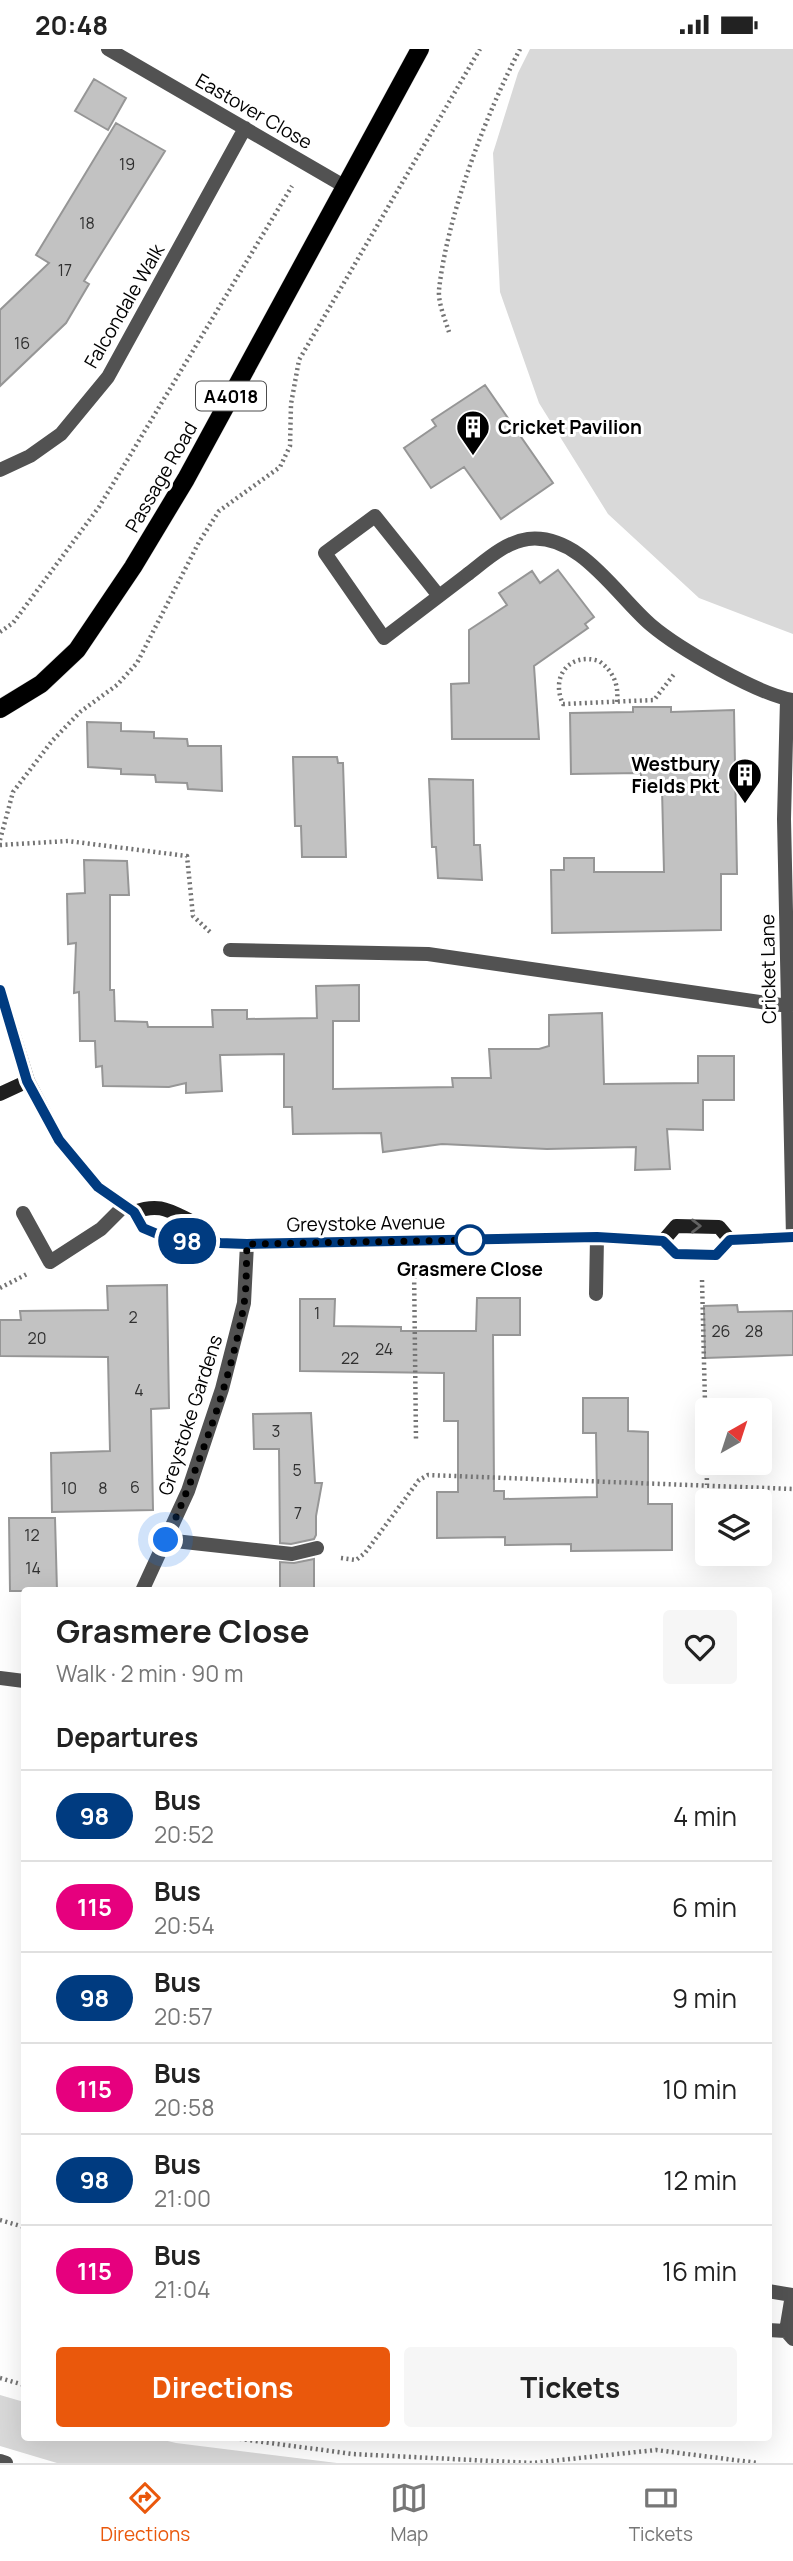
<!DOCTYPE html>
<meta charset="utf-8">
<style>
:root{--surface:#fff;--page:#f6f6f6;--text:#222;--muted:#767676;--line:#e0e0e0;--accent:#ea580c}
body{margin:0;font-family:Manrope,sans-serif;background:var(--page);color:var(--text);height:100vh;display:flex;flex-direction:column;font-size:26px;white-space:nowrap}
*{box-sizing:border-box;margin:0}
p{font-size:23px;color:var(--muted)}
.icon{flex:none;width:38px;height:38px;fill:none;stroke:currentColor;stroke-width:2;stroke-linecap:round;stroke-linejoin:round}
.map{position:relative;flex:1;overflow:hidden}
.drawer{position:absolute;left:21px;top:1538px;width:751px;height:854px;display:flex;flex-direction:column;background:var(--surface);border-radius:7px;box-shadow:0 7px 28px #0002}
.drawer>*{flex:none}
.badge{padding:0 14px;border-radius:23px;font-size:24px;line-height:46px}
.needle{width:46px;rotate:39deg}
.buttons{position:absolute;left:695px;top:1349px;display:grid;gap:14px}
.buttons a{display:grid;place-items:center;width:77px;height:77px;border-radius:7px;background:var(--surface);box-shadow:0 7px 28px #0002;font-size:35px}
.you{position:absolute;width:35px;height:35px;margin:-18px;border:5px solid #fff;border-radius:50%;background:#1a73e8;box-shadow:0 0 0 10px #1a73e833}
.map>.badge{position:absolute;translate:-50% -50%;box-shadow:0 0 0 4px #fff}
h2{padding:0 35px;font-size:26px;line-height:63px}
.round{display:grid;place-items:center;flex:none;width:74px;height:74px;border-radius:7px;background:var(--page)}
.headline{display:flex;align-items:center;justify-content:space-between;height:119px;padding:0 35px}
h1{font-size:33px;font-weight:700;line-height:52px}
.action{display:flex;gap:14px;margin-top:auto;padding:14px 35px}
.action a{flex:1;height:80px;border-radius:7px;background:var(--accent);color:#fff;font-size:28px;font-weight:700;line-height:80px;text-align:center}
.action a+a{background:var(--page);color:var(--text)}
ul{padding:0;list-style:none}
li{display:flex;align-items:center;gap:21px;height:91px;padding:0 35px;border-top:2px solid var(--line)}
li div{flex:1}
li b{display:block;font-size:26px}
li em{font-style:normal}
li .badge{min-width:77px;font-weight:700;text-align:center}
.status{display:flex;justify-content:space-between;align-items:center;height:49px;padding:0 35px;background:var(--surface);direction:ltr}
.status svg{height:19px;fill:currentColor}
.menu{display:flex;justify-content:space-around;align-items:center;height:98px;border-top:2px solid var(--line);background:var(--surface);font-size:19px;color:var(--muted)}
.menu a{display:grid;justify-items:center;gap:4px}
.menu .on{color:var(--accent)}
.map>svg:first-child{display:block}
.green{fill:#d9d9d9}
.building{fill:#c2c2c2;stroke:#969696;stroke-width:2}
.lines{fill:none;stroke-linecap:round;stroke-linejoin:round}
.primary-casing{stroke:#dbdbdb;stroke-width:19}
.path{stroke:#747474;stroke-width:4.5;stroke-dasharray:2 3.5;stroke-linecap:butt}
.lane{stroke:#525252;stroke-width:14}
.street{stroke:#525252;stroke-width:14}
.secondary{stroke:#1f1f1f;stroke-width:14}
.primary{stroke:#000;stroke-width:18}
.oneway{stroke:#626262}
.line-casing{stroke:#fff;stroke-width:16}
.line{stroke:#003b80;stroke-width:10}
.walk{stroke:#000;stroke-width:7;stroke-dasharray:0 12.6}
.stop-dot{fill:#fff;stroke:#003b80;stroke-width:3.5}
.labels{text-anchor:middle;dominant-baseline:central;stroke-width:6;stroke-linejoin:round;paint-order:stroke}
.number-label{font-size:16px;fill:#303030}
.shield{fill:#fff;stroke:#4c4c4c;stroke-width:2}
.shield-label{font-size:18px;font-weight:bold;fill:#000}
.street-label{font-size:19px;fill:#000;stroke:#fff}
.poi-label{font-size:19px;font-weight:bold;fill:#000;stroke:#fff;text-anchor:start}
.stop-label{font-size:19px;font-weight:bold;fill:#000;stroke:#fff}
</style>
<div class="status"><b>20:48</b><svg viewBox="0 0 49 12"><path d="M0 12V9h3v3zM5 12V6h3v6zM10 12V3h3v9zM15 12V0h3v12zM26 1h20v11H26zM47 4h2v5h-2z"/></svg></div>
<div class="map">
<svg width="793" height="2414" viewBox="0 0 793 2414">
<rect width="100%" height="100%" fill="#fff"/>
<path class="green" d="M530 0H793V585L699 549 608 465 539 354 500 243 493 104 518 24Z
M0 2346 24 2353V2389H155L176 2394 337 2414H57L0 2397Z"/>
<path class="building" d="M94 30 126 49 108 81 75 62Z
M116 74 165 102 84 232 89 235 66 274 0 337V261L49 214 36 206Z
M485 336 553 434 501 470 464 418 431 439 404 399 436 377 432 371Z
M558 521 594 568 585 575 588 579 534 617 539 690H452L451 635 469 634V581L507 556 499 544 532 522 540 534Z
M633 658H671V663L734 661 737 825H721V881L552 884 551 821H564V809H594V823H664L662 740H641V724L571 725 570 664 633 663Z
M87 673 121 674V682L154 683V689L187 690 188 697H221L222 742 188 740 187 734 156 733 155 726 121 725V720L88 718Z
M293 708H337L338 714H343L346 808H302L301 777H295Z
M429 730 473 731 474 796H480L482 831 438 829 436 798H432Z
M84 811 127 812 129 846H110V941H114L115 972 147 973 148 978H213L212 961H247V970L317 969 316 937 359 936V972H333V1040L453 1038 452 1029H491L489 1000H539L549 997V966L602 964 604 1035 698 1034V1007H734V1051H703V1081L667 1080 670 1120 635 1121 636 1098 547 1100 442 1095 383 1103 381 1084 293 1085 292 1058H284V1005L220 1006 222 1042 186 1044V1034L169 1038 103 1037 102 1017 96 1018 95 992H80L79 943 74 944 76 894 68 895 67 845 85 844Z
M167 1236 169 1359 151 1360 153 1461 52 1463 51 1404 110 1402 108 1308 0 1307V1271H21L20 1262 108 1261 107 1237Z
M477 1249H520V1286H493L494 1442H504V1450L597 1448 596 1384H583V1349H628V1382L648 1383V1455H672V1501L571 1502V1495L505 1496V1488L437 1489V1443H458V1372H444V1324L300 1322V1250H335L334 1277 401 1278V1282H476Z
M737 1256 738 1263 793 1262V1306L705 1309 704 1257Z
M311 1364 315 1434H322L316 1467V1486L314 1490 291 1495 280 1494 279 1400H254L253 1365Z
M9 1469H55L57 1542H10Z
M314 1510V1542H280V1513L294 1514Z"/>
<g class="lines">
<g class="primary-casing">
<path id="primary" d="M0 660 41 635 77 601 133 518 186 430 420 0"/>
</g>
<path class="path" d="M449 283C445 270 438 254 439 241 447 167 486 65 520 0
M0 583 13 574 99 458 292 137
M617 653C619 635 613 622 599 612 570 603 550 627 563 655L654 651 675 624
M0 791 13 743 52 692 80 663 117 636 137 614 199 493 219 462 280 418 290 397 291 355 299 311 480 0
M0 796 68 792 187 807 193 867 210 883
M414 1217 416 1391
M702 1231 707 1436
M0 1239 27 1225
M341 1509 356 1511 365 1504 419 1431 428 1426 793 1440
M0 2171 24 2178
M0 2329 24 2336
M234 2389 352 2405 532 2414 656 2401 758 2414"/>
<path class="lane" d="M439 547 375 467 325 504 384 589 468 525
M23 1164 50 1213 101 1180 124 1157
M596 1245 597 1188
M166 1491 292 1505 317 1499
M768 2242 792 2246 786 2282
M768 2281 786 2282 793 2290"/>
<path class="street" d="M108 0 344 137
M0 421 30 407 61 385 108 328 245 79
M468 525C485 512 505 493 528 490 580 484 616 546 651 576 678 599 759 646 793 651
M787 650 784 770 793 1188
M230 901 428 905 788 957
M142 1542 188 1442 222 1340 244 1254 247 1195
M0 1629 24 1632
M0 2412 6 2414"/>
<path class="secondary" d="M0 941 28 1032 59 1091 98 1138 134 1163 143 1179 181 1195 196 1187 220 1194 247 1195 597 1188 663 1192 676 1205 716 1206 730 1191 793 1188
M0 1045 28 1032
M134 1163C159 1154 168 1161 191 1172L196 1187
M663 1192 676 1177 719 1178 730 1191"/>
<use href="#primary" class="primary"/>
</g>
<defs><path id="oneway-chevron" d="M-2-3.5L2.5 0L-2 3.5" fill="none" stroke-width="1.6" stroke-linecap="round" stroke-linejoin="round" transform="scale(1.75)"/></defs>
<use class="oneway" href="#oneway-chevron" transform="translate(696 1177)"/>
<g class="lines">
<g class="line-casing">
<path id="line" d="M0 941 27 1032 59 1091 98 1138 134 1163 143 1179 181 1195 196 1187 220 1194 247 1195 597 1188 663 1192 676 1205 716 1206 730 1191 793 1188"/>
</g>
<use href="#line" class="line"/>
<path class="walk" d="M166 1491C197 1422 232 1329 244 1255 247 1236 246 1215 247 1195L470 1191"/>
</g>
<defs>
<g id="building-pin" transform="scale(1.75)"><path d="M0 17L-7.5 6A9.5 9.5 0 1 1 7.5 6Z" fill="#000" stroke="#fff"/><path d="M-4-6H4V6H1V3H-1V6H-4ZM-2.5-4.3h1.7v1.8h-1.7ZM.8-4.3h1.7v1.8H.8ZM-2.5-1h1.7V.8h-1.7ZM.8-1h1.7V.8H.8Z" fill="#fff"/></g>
</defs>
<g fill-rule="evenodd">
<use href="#building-pin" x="473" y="378"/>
<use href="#building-pin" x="745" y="726"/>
</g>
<circle class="stop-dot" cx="470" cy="1191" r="14"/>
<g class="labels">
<g class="number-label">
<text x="127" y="115">19</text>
<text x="87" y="174">18</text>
<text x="65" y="221">17</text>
<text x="22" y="294">16</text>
<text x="317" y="1264">1</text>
<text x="133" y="1268">2</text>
<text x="721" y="1282">26</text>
<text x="754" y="1282">28</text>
<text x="37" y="1289">20</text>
<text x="384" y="1300">24</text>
<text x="350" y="1309">22</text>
<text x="139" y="1341">4</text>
<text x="276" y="1382">3</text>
<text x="297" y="1421">5</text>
<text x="135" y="1438">6</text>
<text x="69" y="1439">10</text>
<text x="103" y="1439">8</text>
<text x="298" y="1464">7</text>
<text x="32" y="1486">12</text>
<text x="33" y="1519">14</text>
</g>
<rect class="shield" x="196" y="332.5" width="70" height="29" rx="5"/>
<g class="shield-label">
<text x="231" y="347">A4018</text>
</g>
<g class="street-label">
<text transform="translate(254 62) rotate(30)">Eastover Close</text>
<text transform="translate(124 257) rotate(-60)">Falcondale Walk</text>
<text transform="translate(161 428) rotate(-60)">Passage Road</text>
<text transform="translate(768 920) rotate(-91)">Cricket Lane</text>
<text transform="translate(366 1174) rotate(-1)">Greystoke Avenue</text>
<text transform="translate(190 1366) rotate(-72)">Greystoke Gardens</text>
</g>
<g class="poi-label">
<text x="498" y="378">Cricket Pavilion</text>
<text x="720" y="715" text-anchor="end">Westbury<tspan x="720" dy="22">Fields Pkt</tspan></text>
</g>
<g class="stop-label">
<text x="470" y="1220">Grasmere Close</text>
</g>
</g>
</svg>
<div class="buttons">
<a><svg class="needle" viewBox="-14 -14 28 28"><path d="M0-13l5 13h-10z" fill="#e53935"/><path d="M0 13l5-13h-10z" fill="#767676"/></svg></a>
<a><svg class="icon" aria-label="layers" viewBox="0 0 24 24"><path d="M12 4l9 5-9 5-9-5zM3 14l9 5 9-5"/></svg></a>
</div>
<div class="you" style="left:166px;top:1491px"></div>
<b class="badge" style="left:187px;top:1192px;background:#003b80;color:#fff">98</b>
<section class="drawer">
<div class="headline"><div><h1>Grasmere Close</h1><p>Walk · 2 min · 90 m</p></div><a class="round"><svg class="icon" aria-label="heart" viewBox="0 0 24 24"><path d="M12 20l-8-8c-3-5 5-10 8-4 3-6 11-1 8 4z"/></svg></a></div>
<h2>Departures</h2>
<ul>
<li><span class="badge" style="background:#003b80;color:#fff">98</span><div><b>Bus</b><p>20:52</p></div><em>4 min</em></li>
<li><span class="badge" style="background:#e6007e;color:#fff">115</span><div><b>Bus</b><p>20:54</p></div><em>6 min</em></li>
<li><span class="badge" style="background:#003b80;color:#fff">98</span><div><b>Bus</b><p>20:57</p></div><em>9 min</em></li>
<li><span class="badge" style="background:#e6007e;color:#fff">115</span><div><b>Bus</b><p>20:58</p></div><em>10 min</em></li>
<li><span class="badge" style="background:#003b80;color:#fff">98</span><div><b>Bus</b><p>21:00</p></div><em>12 min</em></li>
<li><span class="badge" style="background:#e6007e;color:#fff">115</span><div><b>Bus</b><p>21:04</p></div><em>16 min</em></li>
</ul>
<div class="action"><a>Directions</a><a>Tickets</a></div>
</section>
</div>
<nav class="menu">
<a class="on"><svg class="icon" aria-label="directions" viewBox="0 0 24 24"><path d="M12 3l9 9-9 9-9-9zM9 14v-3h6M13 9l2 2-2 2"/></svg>Directions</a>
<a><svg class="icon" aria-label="map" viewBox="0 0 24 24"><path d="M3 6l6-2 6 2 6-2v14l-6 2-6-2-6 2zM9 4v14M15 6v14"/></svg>Map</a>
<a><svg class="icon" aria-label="tickets" viewBox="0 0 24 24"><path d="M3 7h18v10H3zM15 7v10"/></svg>Tickets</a>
</nav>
